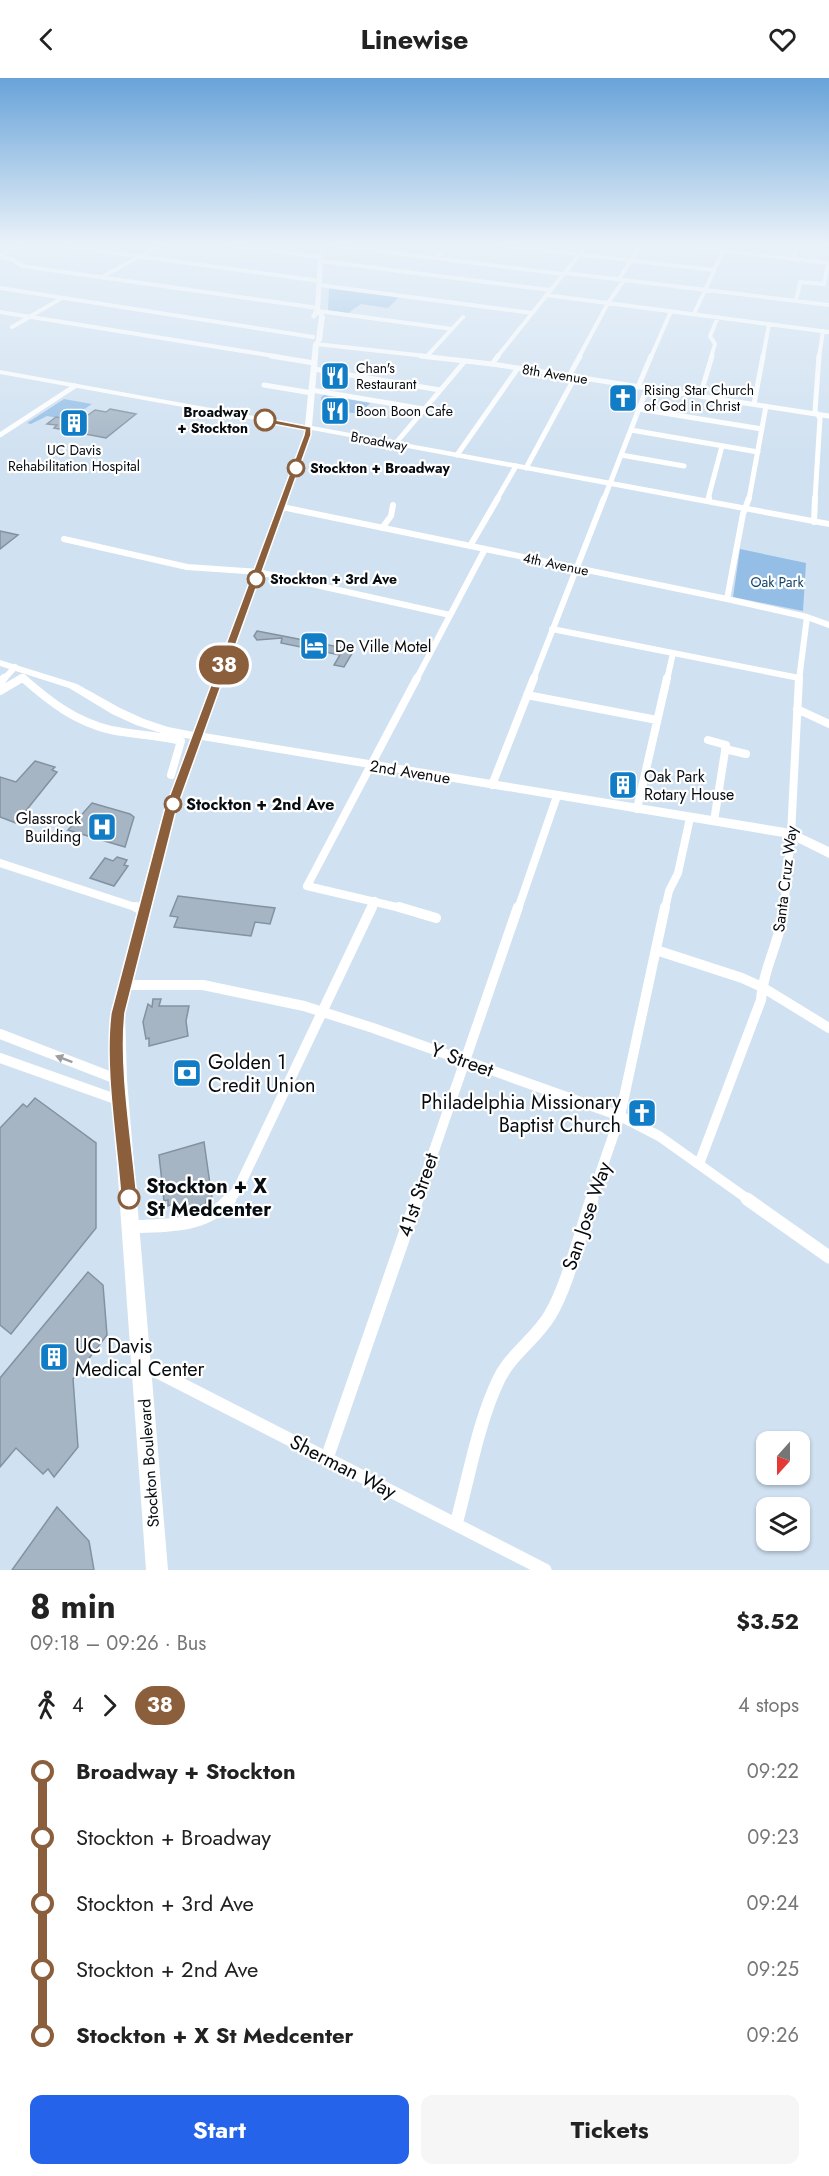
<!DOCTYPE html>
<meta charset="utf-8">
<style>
:root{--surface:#fff;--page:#f6f6f6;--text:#222;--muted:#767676;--accent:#2563eb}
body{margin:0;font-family:Jost,sans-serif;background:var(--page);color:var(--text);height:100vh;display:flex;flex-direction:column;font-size:22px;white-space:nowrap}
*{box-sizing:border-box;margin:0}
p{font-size:20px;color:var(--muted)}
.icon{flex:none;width:33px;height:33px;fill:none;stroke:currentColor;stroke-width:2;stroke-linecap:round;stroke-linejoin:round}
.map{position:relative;height:1492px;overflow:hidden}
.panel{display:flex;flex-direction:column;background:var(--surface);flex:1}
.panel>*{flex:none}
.badge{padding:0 12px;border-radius:20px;font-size:21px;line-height:39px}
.needle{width:39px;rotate:201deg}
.tools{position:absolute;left:756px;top:1353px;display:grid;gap:12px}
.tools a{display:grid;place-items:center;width:54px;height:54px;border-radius:12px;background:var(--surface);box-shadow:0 2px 4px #0004;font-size:30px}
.map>.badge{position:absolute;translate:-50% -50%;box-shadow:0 0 0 3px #fff}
.legs{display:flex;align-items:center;gap:9px;height:66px;padding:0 30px;font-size:20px}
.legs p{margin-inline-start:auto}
.headline{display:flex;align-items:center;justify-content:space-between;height:102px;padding:0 30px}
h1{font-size:33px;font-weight:700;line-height:45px}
.action{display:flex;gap:12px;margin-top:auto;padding:12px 30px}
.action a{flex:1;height:69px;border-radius:12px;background:var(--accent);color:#fff;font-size:24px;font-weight:700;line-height:69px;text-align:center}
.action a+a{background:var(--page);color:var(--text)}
ul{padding:0 30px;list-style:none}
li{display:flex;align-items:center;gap:21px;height:66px;font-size:22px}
li i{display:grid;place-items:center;width:9px;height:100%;margin:0 8px;background:currentColor}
li i::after{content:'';width:15px;height:15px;margin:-8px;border:4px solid;border-radius:50%;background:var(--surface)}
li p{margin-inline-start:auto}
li:first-child i{background:linear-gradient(#0000 50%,currentColor 0)}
li:last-child i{background:linear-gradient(currentColor 50%,#0000 0)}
header{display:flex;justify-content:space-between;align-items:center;height:78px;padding:0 30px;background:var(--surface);font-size:27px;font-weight:700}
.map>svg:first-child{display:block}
.green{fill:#94bee6}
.building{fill:#a5b5c4;stroke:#8392a0;stroke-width:1.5}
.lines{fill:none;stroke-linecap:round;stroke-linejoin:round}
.street-far5{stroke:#fff;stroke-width:4}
.street-far4{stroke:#fff;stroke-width:5}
.street-far3{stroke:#fff;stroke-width:6}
.street-far2{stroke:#fff;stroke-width:8}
.street-far1{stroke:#fff;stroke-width:10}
.street{stroke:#fff;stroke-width:13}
.secondary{fill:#fff;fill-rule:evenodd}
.oneway{fill:#9c9ea0}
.line-1{fill:#8b5e3c;stroke:#fff;stroke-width:1.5}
.stop-1-dot{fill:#fff;stroke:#8b5e3c;stroke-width:3}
.labels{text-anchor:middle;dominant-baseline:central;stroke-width:4.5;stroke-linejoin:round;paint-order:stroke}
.far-poi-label{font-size:14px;fill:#070c11;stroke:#fff;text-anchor:start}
.far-street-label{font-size:14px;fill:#070c11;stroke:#fff}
.far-stop-label{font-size:14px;font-weight:bold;fill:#070c11;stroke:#fff;text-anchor:start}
.far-park-label{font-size:14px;fill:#13446a;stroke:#fff}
.poi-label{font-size:16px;fill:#070c11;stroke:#fff;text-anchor:start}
.street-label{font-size:16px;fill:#070c11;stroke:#fff}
.stop-label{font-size:16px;font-weight:bold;fill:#070c11;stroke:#fff;text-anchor:start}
.near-street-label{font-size:20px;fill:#070c11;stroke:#fff}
.near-poi-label{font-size:20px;fill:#070c11;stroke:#fff;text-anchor:start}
.near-stop-label{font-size:20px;font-weight:bold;fill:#070c11;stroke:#fff;text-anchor:start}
</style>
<header><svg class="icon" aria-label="back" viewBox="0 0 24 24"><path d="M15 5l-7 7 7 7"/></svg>Linewise<svg class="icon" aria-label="heart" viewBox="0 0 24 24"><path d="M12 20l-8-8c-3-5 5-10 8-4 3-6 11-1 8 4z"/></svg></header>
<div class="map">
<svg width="829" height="1492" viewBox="0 0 829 1492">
<rect width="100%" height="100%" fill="#d0e1f1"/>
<path class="green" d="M329 210 399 219 388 230 361 226 348 235 328 232Z
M324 317 370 325 359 336 321 330V319Z
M64 321 92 326 68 342 47 338 31 346 27 345Z
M740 471 806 485 803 533 733 519Z"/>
<path class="building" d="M110 331 136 336 106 360 54 350 57 347 47 346 56 339 80 343 95 332 106 334Z
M0 453 18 457 0 471Z
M257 553 283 558 354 572 344 589 334 587 340 577 281 565 282 560 257 562 254 558Z
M35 683 55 689 52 692 57 694 16 745 0 739V699L16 704Z
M92 725 130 736 134 739 125 769 68 752Z
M117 779 127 782 124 787 128 788 114 808 90 800 105 780 113 783Z
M178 818 275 830 270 846 255 844 251 858 174 849 178 839 170 838Z
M153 921H161L159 928H189L186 943 188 958 149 968V960L146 961 143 944 148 926 152 929Z
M35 1020 96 1065V1150L11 1256 0 1247V1050L23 1026 27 1029Z
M204 1064 212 1120 206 1122V1126L186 1132V1128L174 1131 173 1126 168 1128V1122L164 1123 159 1077Z
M88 1194 103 1207 107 1257 73 1301 78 1369 54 1399 48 1391 43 1396 16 1370 0 1389V1300Z
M57 1429 89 1463 94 1492H12Z"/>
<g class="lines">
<path class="street-far5" d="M228 167 321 179
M331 167 562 196
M500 167 714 192
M63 168 320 203
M0 177 21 167
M0 179 12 181 22 188 318 230
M436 180 450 167
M793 181 798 167
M321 183 550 212
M566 195 829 227
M102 199 160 167
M619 201 641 167
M319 207 532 235
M0 210 313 259
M546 217 829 254
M796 223 800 204 824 206 828 185
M318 233 452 251
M0 234 280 279
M694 236 723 173
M12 249 62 220
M316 266 435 279
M427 278 463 239
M497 279 587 167
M579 279 608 225 624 202
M651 279 671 233
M711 279 715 266 710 258 718 239
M763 279 769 246
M819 279 823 253"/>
<path class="street-far4" d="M271 278 314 285
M421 278 492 286 829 338
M492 286 498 278
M314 291 440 312
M569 298 580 278
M264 307 312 315
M638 309 651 278
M311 312 424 331
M700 318 712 278
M754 326 763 278
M639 331 762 351
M631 352 758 374
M0 357 75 308
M395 366 465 283
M457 377 518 290
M621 377 684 388
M526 390 575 299
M497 421 516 388
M604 421 647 310
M708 421 722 368
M749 421 766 328
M815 421 820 340 815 333 819 278"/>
<path class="street-far3" d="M708 423 709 420
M282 429 727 521 807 539 829 547
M814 444 815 420
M382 450 391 438 393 427
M64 461 187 489 258 494 450 537
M470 468 498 420
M727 521 743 436 749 420
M552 551 799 600
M3 602 15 589
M19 602H25
M416 602 485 471
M533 602 604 420
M667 602 673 575
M799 602 807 539"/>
<path class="street-far2" d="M23 600C50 624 76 644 111 652 135 657 158 657 181 663L171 697
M0 605 4 600
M0 613 22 600
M527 617 657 642
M797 631 829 646
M708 662 726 667 714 743
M725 671 746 676
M492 707 534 600
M637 731 667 600
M0 785 141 831
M371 831 375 823
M405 831 307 808 417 600
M518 831 557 718
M665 831 669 813 678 795 690 740
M784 831 791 756 799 600"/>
<path class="street-far1" d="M136 829 144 832
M399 829 436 840
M656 872 742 900 762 909 829 950
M125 907H203L304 928 373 950 620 1038 659 1058 749 1122
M0 956 119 1002
M0 980 121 1023
M699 1086 761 922C763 890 781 862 784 829
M229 1122 238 1111 372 829
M417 1122 518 829
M591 1122 620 1038 665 829"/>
<path class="street" d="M747 1121 829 1179
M131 1149C166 1147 205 1150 230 1121
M142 1286 545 1492
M327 1380 417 1121
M456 1446C469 1399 478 1344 499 1301 511 1276 536 1261 550 1237 568 1207 580 1155 592 1121"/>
<path class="secondary" d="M319 167H324L320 232 325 238 322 262 319 266 312 348 829 443V449L312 352 204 655 791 751 829 769V780L789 760 202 662 172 745 125 935 127 1002 168 1492H146L111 1002V935L160 745 191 661 167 657 136 647 112 636 69 610 0 588V582L77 606 120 630 144 641 168 649 194 654 304 357 305 351 0 296V292L305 347 313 266 316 262 319 238 318 237 314 241 311 239 315 230Z
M665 167H681L829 183V187Z"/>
</g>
<defs><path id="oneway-solid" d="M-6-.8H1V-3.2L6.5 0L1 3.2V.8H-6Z" transform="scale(1.5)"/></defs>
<use class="oneway" href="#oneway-solid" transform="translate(64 981) rotate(-159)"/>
<linearGradient id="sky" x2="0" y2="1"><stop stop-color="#68a3d9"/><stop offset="0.44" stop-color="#eaf2f9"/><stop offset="1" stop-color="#eaf2f9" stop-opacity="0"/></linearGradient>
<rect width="829" height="376" fill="url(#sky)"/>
<path class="line-1" d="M265 340 311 349V357L176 733 125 935C119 990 132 1064 137 1120L135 1126 129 1128 123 1126 121 1120C117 1064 104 990 111 935L164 733 304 357 305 352 262 344Z"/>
<defs>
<g id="restaurant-square" transform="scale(1.5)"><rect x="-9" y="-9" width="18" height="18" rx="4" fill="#127dc7" stroke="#fff"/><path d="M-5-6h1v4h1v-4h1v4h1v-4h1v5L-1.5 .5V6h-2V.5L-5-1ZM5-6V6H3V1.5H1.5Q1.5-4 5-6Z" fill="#fff"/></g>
<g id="church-square" transform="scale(1.5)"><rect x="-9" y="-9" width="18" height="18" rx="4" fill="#127dc7" stroke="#fff"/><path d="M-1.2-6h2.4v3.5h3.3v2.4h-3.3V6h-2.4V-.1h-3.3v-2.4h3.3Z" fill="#fff"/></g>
<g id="building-square" transform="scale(1.5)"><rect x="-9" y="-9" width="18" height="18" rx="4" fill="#127dc7" stroke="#fff"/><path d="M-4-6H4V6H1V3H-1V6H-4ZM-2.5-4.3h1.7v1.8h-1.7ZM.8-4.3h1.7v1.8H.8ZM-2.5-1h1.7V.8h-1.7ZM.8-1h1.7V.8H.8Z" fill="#fff"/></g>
<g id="hotel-square" transform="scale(1.5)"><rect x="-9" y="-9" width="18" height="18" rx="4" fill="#127dc7" stroke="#fff"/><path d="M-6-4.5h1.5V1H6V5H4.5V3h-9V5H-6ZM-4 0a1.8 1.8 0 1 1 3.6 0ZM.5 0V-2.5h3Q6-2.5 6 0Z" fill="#fff"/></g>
<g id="hospital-square" transform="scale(1.5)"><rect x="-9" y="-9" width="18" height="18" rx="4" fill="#127dc7" stroke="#fff"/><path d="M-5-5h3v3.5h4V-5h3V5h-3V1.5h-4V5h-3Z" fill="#fff"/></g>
<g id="bank-square" transform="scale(1.5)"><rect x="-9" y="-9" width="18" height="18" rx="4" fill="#127dc7" stroke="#fff"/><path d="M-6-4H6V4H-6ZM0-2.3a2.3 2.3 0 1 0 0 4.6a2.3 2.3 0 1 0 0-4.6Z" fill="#fff"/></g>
</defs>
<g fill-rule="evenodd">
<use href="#restaurant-square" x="335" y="298"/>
<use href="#church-square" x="623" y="320"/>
<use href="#restaurant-square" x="335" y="333"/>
<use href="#building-square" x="74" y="345"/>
<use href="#hotel-square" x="314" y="568"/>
<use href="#building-square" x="623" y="707"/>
<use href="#hospital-square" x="102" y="749"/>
<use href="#bank-square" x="187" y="995"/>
<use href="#church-square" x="642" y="1035"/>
<use href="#building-square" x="54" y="1279"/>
</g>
<g class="stop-1-dot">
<circle cx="265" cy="342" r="10"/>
<circle cx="296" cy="390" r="8"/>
<circle cx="256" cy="501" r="8"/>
<circle cx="173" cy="726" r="8"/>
<circle cx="129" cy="1120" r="10"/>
</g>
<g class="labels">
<g class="far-poi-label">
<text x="356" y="290">Chan's<tspan x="356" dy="16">Restaurant</tspan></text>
<text x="644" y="312">Rising Star Church<tspan x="644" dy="16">of God in Christ</tspan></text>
<text x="356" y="333">Boon Boon Cafe</text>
<text x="74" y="372" text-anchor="middle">UC Davis<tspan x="74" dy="16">Rehabilitation Hospital</tspan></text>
</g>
<g class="far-street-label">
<text transform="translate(555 296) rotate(9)">8th Avenue</text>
<text transform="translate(379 363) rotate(10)">Broadway</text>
<text transform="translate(556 486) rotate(12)">4th Avenue</text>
</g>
<g class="far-stop-label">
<text x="248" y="334" text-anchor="end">Broadway<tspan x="248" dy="16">+ Stockton</tspan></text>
<text x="310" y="390">Stockton + Broadway</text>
<text x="270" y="501">Stockton + 3rd Ave</text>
</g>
<g class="far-park-label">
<text x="777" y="504">Oak Park</text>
</g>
<g class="poi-label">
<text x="335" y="568">De Ville Motel</text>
<text x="644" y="698">Oak Park<tspan x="644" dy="18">Rotary House</tspan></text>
<text x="81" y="740" text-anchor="end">Glassrock<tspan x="81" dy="18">Building</tspan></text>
</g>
<g class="street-label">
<text transform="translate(410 694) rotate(9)">2nd Avenue</text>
<text transform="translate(785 801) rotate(-83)">Santa Cruz Way</text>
<text transform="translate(149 1385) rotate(-94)">Stockton Boulevard</text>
</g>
<g class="stop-label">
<text x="186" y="726">Stockton + 2nd Ave</text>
</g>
<g class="near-street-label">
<text transform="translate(462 982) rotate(20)">Y Street</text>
<text transform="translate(418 1117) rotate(-71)">41st Street</text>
<text transform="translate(587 1138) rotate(-71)">San Jose Way</text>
<text transform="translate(343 1389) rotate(27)">Sherman Way</text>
</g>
<g class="near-poi-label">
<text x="208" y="984">Golden 1<tspan x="208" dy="23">Credit Union</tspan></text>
<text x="621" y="1024" text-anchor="end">Philadelphia Missionary<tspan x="621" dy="23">Baptist Church</tspan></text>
<text x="75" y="1268">UC Davis<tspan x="75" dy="23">Medical Center</tspan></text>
</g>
<g class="near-stop-label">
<text x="146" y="1108">Stockton + X<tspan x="146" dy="23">St Medcenter</tspan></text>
</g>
</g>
</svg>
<div class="tools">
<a><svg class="needle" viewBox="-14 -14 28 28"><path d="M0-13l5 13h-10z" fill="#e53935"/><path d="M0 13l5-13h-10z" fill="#767676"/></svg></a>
<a><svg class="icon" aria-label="layers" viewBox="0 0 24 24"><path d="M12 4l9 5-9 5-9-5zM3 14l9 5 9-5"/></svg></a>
</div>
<b class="badge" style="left:224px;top:587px;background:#8b5e3c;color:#fff">38</b>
</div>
<section class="panel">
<div class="headline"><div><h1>8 min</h1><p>09:18 – 09:26 · Bus</p></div><b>$3.52</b></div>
<div class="legs"><svg class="icon" aria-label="walk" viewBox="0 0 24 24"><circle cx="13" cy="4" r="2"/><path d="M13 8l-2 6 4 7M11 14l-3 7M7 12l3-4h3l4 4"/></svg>4<svg class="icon" aria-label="forward" viewBox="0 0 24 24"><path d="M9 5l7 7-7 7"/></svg><b class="badge" style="background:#8b5e3c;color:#fff">38</b><p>4 stops</p></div>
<ul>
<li><i style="color:#8b5e3c"></i><b>Broadway + Stockton</b><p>09:22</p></li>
<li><i style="color:#8b5e3c"></i><span>Stockton + Broadway</span><p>09:23</p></li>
<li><i style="color:#8b5e3c"></i><span>Stockton + 3rd Ave</span><p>09:24</p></li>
<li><i style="color:#8b5e3c"></i><span>Stockton + 2nd Ave</span><p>09:25</p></li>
<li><i style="color:#8b5e3c"></i><b>Stockton + X St Medcenter</b><p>09:26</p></li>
</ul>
<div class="action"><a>Start</a><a>Tickets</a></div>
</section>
